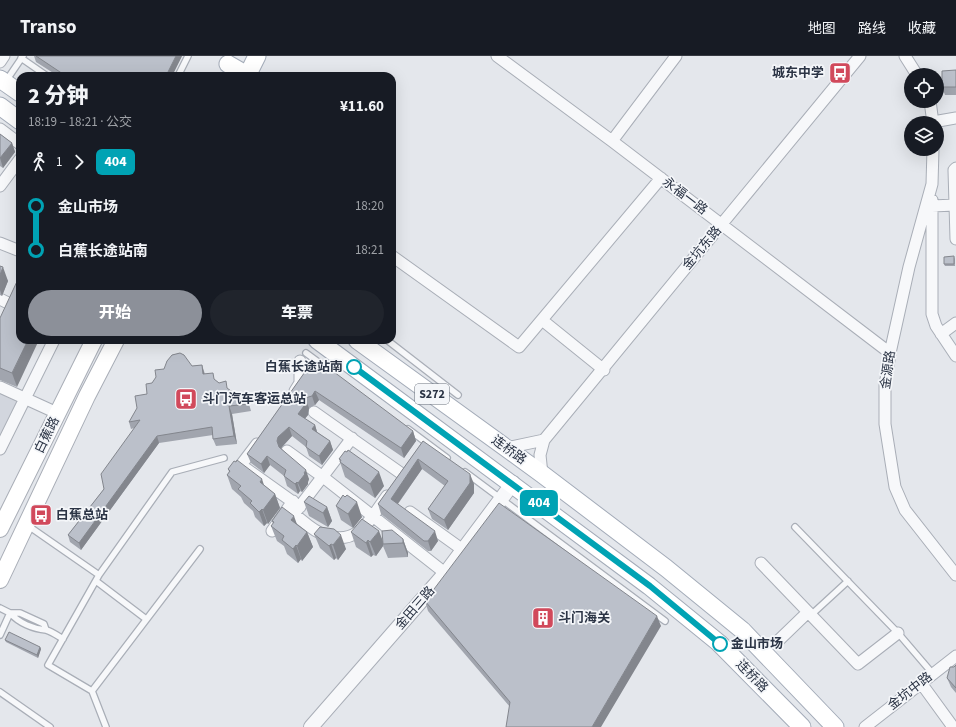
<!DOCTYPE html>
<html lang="zh">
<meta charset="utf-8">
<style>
:root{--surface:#171b24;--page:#20242c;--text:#f1f3f6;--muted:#9ea1a6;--line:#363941;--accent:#8c9099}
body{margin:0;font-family:"Source Sans 3","Noto Sans SC",sans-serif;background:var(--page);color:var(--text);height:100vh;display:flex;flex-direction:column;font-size:15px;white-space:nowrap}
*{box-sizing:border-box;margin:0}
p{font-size:13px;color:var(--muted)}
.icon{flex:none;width:22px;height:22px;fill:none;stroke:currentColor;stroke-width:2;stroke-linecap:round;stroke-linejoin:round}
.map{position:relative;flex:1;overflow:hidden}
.side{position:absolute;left:16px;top:16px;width:380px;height:272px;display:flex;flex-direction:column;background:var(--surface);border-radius:12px;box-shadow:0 4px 16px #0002}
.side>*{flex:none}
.badge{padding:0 8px;border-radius:6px;font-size:14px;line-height:26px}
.fabs{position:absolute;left:904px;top:12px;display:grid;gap:8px}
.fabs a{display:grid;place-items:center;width:40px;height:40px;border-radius:50%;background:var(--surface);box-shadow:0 4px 16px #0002;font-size:20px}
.map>.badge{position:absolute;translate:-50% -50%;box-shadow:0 0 0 2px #fff}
.legs{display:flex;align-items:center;gap:6px;height:44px;padding:0 12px;font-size:13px}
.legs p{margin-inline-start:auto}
.overview{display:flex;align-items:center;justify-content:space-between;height:68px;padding:0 12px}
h1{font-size:22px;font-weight:800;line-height:30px}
.button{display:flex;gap:8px;margin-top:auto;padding:8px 12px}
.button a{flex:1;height:46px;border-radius:24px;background:var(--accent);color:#fff;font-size:16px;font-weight:800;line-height:46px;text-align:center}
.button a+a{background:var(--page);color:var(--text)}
ul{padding:0 12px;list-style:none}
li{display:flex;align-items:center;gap:14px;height:44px;font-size:15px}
li i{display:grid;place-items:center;width:6px;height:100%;margin:0 5px;background:currentColor}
li i::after{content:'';width:10px;height:10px;margin:-5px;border:3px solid;border-radius:50%;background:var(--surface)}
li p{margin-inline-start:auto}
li:first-child i{background:linear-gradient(#0000 50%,currentColor 0)}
li:last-child i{background:linear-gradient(currentColor 50%,#0000 0)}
header{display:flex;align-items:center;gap:24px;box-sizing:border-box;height:56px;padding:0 20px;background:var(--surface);border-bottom:1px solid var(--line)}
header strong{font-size:19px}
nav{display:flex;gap:22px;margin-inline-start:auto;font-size:14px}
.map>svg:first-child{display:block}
.built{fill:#d2d6de}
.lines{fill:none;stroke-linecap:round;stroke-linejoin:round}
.service-casing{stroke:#a9aeb7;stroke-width:8}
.minor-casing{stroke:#a9aeb7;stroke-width:13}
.tertiary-casing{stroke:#a9aeb7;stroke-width:16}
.secondary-casing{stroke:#a9aeb7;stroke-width:18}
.primary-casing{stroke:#a3abb8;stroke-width:19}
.service{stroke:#f7f8fa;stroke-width:5.5}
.minor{stroke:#f7f8fa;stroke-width:11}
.tertiary{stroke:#f7f8fa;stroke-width:14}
.secondary{stroke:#fff;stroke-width:16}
.primary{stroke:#fff;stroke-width:17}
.wall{fill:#a1a5ae}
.shaded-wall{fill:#83868d}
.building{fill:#bbc0ca;stroke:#83868d}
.line-1-casing{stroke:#fff;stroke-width:9}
.line-1{stroke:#00a3b4;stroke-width:6}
.stop-1-dot{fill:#fff;stroke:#00a3b4;stroke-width:2}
.labels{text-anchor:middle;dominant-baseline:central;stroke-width:3.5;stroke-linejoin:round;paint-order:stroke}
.shield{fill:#f4f6f9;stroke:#676e7b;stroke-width:1}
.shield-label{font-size:12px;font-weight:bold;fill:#2b3445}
.poi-label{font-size:13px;font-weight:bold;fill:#2b3445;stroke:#f4f6f9;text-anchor:start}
.street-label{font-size:13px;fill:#2b3445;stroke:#f4f6f9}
.stop-label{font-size:13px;font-weight:bold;fill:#2b3445;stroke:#f4f6f9;text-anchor:end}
</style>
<header>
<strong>Transo</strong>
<nav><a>地图</a><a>路线</a><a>收藏</a></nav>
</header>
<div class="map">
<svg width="956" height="671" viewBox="0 0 956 671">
<rect width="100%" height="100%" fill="#e4e7ec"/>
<path class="built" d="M0 338 19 347 0 386Z"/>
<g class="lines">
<g class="service-casing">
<path id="service" d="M21 2 47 20
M178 20 188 0
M6 25 23 0
M387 284 458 339
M306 297 329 314
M408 373 447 402
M465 416 665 565
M27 469 99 519
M795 471 898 577 933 618
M96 525 146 563
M0 552 10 557H20L44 568 46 574
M10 557C19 567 33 573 46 574 51 575 58 580 63 583
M811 559 848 525
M0 579 10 557
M92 635 200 493
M0 636 50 671
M106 671 92 635 48 609 99 519 172 416 224 402"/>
</g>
<g class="minor-casing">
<path id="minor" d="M497 0 612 85 890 297
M905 0 917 19
M0 6 4 0
M930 45 933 67
M933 66 956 62
M0 73 20 88
M612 85 676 0
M933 93 932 128 909 211 890 297 885 330V368L895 431 905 454 956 519
M956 112 954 114 956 183
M0 130 20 103
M932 144V258L936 270 956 300
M932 150 955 149
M0 187 20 195
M392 200 519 291 661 122
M0 243 10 248
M542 264 604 314
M941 278 956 267
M0 331 57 357
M295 335 300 327V305
M314 356 402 418
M352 382 294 458C303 465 314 476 325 479 358 491 370 463 387 440
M257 388 241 409 300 451
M506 392 544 384
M0 393 54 284
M287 395 323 421 445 517
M542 418 540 399 544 384 860 0
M410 456 463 494
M272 475 293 445
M761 507 858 608 898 577
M779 584 808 556
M921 627 953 671
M865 671 956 600"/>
</g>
<g class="tertiary-casing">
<path id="tertiary" d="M311 671 448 514 513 427"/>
</g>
<g class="secondary-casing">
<path id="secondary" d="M0 473 94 284
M0 524 87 340 116 284"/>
</g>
<g class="primary-casing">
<path id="primary" d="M228 8 247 19
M247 20 257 0
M0 23 20 37
M0 50 20 65
M317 284 649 530 719 587 802 671
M357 284 542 418 666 512 742 574 835 671"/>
</g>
<use href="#service" class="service"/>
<use href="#minor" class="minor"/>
<use href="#tertiary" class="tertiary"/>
<use href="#secondary" class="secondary"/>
<use href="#primary" class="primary"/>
</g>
<path class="wall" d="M34 0H182L172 20H58L36 6Z
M956 14V39H945L942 31Z
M0 78 12 87 15 96 3 112 0 110Z
M954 200 955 203V210H945L944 208Z
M0 210 8 225 2 240 0 239Z
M0 262 17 331 0 324Z
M202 309 205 318 215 324 249 348 251 355 232 358 237 388 216 390 213 383V379L159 387 81 494 70 486 68 479 104 433 134 372 131 373 129 366 147 338 152 327 164 313Z
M307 313 413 375 416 385 404 402 319 344 315 349 309 352 308 359 305 363 315 369 317 376 330 385 333 394 322 409 309 400 306 391 292 380 282 391 281 392 309 423 308 426V428L302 436 300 435 298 438 287 430 284 420 270 409 264 417 251 407 247 398Z
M423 385 474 428V437L448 474 432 463 428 453 445 430 422 413 398 448 438 485 431 495H428L381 458 378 448Z
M339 403 384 430 375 442 345 421Z
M228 413 265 430 275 438 280 452 268 468 267 467 264 470 255 461 253 455 244 447 241 441 232 433 227 419 229 416Z
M304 446 327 451 332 465 328 471 309 460Z
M336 450 362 461 353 472 341 464Z
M272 465 297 469 307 476 313 491 302 505 301 503 298 507 287 498 284 490 277 485 271 470 273 468Z
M351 476 382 485 403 483 408 497V501L388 502 383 490 376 500 373 499 371 501 356 491Z
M314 478 346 493 338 504 336 502 334 504 320 492Z
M425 545 661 570 510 651 428 555Z
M5 584 40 591 41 593 38 602 6 586Z
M956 609V637L951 631 947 622 954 611Z"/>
<path class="shaded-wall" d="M176 0H182L172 20H166Z
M12 87 15 96 3 112 0 102Z
M3 211 8 225 2 240 0 234V219Z
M28 284H39L17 331 12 317Z
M202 309 204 317 206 326 203 318Z
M315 335 319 344 315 349 312 340Z
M305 342 309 352 308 359 301 367 298 358Z
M229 350 232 358 237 388 234 380Z
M315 369 318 379 312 373Z
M289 371 292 380 282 391 280 395 277 385 278 381Z
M413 375 416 385 404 402 401 392Z
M157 380 159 387 81 494 79 487Z
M330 385 333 394 322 409 319 400Z
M267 400 270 409 264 417 261 408Z
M418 403 422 413 394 453 391 443Z
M306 414 309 423 308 426V428L302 436 298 427Z
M379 416 384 430 375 442 370 428Z
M470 418 474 428V437L448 474 444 464Z
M262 423 267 438 260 426Z
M297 426 300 435 298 438 295 428Z
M275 438 280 452 268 468 263 454Z
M357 446 362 461 353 472 348 458Z
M327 451 332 465 328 471 323 457Z
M262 453 267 467 264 470 259 456Z
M294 460 299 474 291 464Z
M379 475 384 488H383V490L376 500 370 486Z
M435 475 438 485 431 495 428 485Z
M307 476 313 491 302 505 297 490Z
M341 479 346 493 338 504 333 489Z
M403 483 408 497V501L403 487Z
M368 484 373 499 371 501 366 487Z
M331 488 336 502 334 504 329 490Z
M296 489 301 503 298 507 293 493Z
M657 560 661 570 601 671H592Z
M40 591 41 593 38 602 37 599Z"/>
<path class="building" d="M36 0H176L166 20H66Z
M956 14V31H942V15Z
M0 78 12 87 0 102Z
M954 200V208H944V201Z
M0 210 3 211 0 219Z
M20 219V284H28L12 317 0 312V262Z
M180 297 184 299 192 310 202 309 203 318 213 317 214 323 219 327 226 325 227 332 249 348 229 350 234 380 213 383 212 371 157 380 79 487 68 479 104 433 101 418 140 364 129 366 137 352 135 340 147 338 146 328 152 327 156 321 155 314 164 313 167 305 172 299Z
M326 310 413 375 401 392 315 335 312 340 305 342 304 350 298 358 315 369 312 373 330 385 319 400 306 391 307 385 289 371 278 381 277 385 279 391 306 414 304 417 305 418 298 427 297 426 295 428 284 420 286 414 267 400 261 408 247 398 307 313Z
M423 385 470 418V427L444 464 428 453 448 425 418 403 391 443 435 475 428 485H424L378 448Z
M348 394 379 416 370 428 340 406 341 404 339 403 345 395 347 396Z
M237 404 262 423 260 426 275 438 263 454 262 453 259 456 250 447 252 445 238 433 241 430 227 419 230 415 228 413 234 405 236 406Z
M343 439 345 441 347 439 357 446 348 458 336 450Z
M309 440 327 451 323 457 304 446Z
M499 447 657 560 592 671H506L510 646 425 545Z
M282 451 294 460 291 464 307 476 297 490 296 489 293 493 282 484 284 480 271 470 274 466 272 465Z
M362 463 379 475 370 486 368 484 366 487 351 476Z
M320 471 334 473 341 479 333 489 331 488 329 490 314 478Z
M392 474 403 483V487L383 488 382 475Z
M9 576 40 591 37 599 5 584Z
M956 609V632L947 622 950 611H954Z"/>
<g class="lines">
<g class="line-1-casing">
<path id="line-1" d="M354 311 650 530 720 588"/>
</g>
<use href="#line-1" class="line-1"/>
</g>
<defs>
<g id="bus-square" transform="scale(1.15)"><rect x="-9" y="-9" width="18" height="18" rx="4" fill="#d1495b" stroke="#f4f6f9"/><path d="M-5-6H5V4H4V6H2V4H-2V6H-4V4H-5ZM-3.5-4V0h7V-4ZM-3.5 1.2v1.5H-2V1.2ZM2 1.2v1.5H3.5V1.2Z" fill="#fff"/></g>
<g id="building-square" transform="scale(1.15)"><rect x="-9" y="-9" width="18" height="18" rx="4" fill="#d1495b" stroke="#f4f6f9"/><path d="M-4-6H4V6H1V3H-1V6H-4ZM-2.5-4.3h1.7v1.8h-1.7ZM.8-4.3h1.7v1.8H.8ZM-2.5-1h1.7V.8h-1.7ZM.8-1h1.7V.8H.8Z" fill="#fff"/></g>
</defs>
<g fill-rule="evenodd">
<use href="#bus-square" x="840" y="17"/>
<use href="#bus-square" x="186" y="343"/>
<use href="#bus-square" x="41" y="459"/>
<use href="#building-square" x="543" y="562"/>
</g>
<g class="stop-1-dot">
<circle cx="354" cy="311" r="7"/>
<circle cx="720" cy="588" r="7"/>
</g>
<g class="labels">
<rect class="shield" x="415" y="328" width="34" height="20" rx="3"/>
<g class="shield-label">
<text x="432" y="338">S272</text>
</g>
<g class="poi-label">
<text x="824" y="17" text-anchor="end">城东中学</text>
<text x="202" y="343">斗门汽车客运总站</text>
<text x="56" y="459">白蕉总站</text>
<text x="558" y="562">斗门海关</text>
</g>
<g class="street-label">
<text transform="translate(685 140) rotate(37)">永福一路</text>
<text transform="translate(702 192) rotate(-50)">金坑东路</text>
<text transform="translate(888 314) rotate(-82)">金源路</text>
<text transform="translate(47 379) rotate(-64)">白蕉路</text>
<text transform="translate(509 394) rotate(36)">连桥路</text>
<text transform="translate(415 552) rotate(-49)">金田三路</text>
<text transform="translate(752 620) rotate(46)">连桥路</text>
<text transform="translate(910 635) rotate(-38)">金坑中路</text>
</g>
<g class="stop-label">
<text x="343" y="311">白蕉长途站南</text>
<text x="731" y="588" text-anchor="start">金山市场</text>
</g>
</g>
</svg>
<div class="fabs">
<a><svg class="icon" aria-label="locate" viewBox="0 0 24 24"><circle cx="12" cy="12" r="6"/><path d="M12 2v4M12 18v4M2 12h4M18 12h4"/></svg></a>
<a><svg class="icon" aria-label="layers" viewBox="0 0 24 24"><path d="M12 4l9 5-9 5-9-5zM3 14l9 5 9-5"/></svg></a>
</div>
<b class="badge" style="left:539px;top:447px;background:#00a3b4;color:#fff">404</b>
<section class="side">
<div class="overview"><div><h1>2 分钟</h1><p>18:19 – 18:21 · 公交</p></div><b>¥11.60</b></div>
<div class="legs"><svg class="icon" aria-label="walk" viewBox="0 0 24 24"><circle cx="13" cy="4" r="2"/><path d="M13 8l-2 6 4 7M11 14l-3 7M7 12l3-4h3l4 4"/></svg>1<svg class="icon" aria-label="forward" viewBox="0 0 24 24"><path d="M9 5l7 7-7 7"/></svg><b class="badge" style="background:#00a3b4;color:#fff">404</b></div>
<ul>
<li><i style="color:#00a3b4"></i><b>金山市场</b><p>18:20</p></li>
<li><i style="color:#00a3b4"></i><b>白蕉长途站南</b><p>18:21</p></li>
</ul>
<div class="button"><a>开始</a><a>车票</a></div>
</section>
</div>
